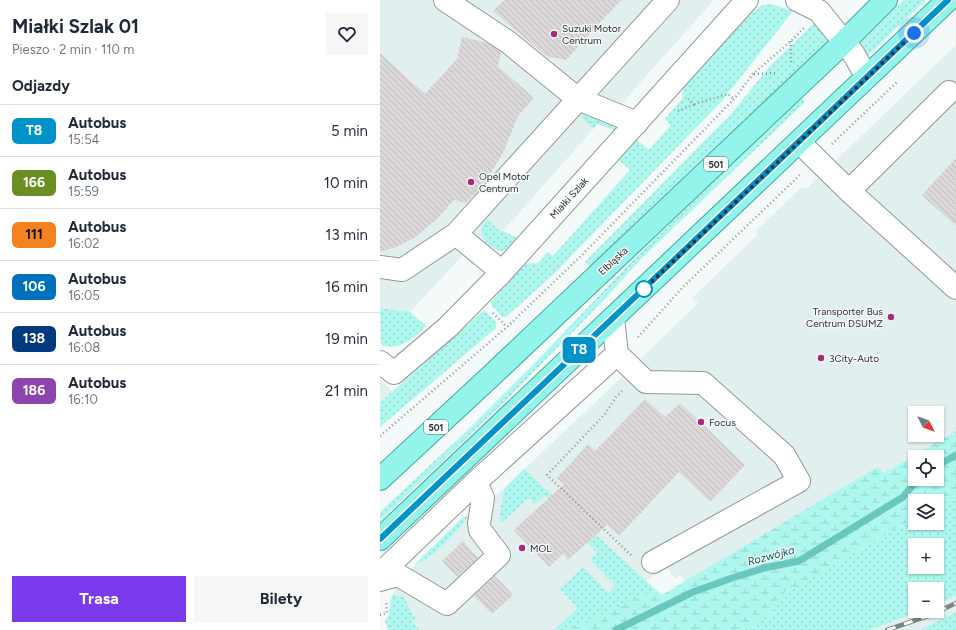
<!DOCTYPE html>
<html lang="pl">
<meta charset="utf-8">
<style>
:root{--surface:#fff;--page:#f6f6f7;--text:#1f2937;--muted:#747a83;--line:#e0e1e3;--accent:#7c3aed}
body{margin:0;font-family:Figtree,sans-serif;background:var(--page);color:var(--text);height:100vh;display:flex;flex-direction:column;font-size:15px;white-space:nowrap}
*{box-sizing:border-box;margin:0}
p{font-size:13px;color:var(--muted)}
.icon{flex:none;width:22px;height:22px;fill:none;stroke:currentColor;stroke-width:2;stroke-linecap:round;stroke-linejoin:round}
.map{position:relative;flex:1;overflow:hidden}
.sheet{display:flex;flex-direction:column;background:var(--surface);width:380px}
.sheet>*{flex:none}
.badge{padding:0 8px;border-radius:6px;font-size:14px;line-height:26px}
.needle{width:26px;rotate:132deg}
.controls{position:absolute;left:528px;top:406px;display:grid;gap:8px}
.controls a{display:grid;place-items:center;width:36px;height:36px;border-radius:0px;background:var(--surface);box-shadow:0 1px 3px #0004;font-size:20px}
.you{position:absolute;width:20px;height:20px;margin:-10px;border:3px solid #fff;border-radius:50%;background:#1a73e8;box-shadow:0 0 0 6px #1a73e833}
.map>.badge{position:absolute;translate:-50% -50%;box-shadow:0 0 0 2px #fff}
h2{padding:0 12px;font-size:15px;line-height:36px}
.round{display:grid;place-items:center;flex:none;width:42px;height:42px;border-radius:0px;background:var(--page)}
.overview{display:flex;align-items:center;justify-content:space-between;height:68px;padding:0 12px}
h1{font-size:19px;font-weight:700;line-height:30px}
.primary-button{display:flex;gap:8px;margin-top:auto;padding:8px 12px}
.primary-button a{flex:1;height:46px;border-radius:0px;background:var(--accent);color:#fff;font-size:16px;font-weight:700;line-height:46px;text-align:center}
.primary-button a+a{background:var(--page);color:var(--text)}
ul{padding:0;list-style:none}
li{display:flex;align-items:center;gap:12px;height:52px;padding:0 12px;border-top:1px solid var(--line)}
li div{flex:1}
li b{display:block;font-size:15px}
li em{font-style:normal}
li .badge{min-width:44px;font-weight:700;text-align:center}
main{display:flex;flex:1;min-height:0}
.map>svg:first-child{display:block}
.built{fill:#e1f0ee;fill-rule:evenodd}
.grass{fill:url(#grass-dots);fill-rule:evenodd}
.wetland{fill:url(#wetland-marsh);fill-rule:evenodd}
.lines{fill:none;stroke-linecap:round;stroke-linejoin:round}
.stream{stroke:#69c7be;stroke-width:7}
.building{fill:url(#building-back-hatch)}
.minor-casing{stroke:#939897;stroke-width:24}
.major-casing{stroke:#40aaa1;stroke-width:24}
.path{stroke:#949797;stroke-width:2.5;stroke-dasharray:1 3;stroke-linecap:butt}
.minor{stroke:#fff;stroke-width:22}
.major{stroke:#93f4eb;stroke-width:22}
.rail-casing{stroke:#818484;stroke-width:4.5}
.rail{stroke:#f4f9f9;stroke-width:3;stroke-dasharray:9;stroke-linecap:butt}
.line-casing{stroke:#fff;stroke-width:9}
.line{stroke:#0093cb;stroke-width:6}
.walk{stroke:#2d2f2f;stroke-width:4;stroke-dasharray:0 7.2}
.poi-dot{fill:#a72a7b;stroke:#f4f9f9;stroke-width:1.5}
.stop-dot{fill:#fff;stroke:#0093cb;stroke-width:2}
.labels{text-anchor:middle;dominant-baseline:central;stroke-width:3;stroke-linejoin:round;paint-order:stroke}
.shield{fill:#f4f9f9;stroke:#696c6c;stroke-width:1}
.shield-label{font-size:9px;font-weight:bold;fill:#2d2f2f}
.poi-label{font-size:10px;fill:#2d2f2f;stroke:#f4f9f9;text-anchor:start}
.street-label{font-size:10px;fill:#2d2f2f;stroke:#f4f9f9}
.water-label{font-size:11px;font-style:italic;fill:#095c56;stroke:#f4f9f9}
</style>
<main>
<section class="sheet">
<div class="overview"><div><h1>Miałki Szlak 01</h1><p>Pieszo · 2 min · 110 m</p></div><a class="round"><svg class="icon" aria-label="heart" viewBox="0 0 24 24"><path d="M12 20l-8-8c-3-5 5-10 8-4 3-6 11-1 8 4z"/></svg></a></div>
<h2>Odjazdy</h2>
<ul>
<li><span class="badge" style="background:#0093cb;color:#fff">T8</span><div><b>Autobus</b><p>15:54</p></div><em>5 min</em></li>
<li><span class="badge" style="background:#6b8e23;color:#fff">166</span><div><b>Autobus</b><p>15:59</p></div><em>10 min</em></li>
<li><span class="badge" style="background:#f58220;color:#111">111</span><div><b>Autobus</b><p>16:02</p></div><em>13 min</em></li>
<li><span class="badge" style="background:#0072bc;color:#fff">106</span><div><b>Autobus</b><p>16:05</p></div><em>16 min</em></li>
<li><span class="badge" style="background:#003b80;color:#fff">138</span><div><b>Autobus</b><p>16:08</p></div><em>19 min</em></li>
<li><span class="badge" style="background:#8e44ad;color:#fff">186</span><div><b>Autobus</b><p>16:10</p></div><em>21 min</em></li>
</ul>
<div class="primary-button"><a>Trasa</a><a>Bilety</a></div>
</section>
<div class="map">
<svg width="576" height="630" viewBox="0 0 576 630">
<defs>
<pattern id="grass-dots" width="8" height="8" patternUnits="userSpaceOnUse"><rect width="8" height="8" fill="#adf7ee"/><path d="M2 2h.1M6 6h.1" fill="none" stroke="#95d4cc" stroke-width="1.8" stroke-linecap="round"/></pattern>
<pattern id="wetland-marsh" width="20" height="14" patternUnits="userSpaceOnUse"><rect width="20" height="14" fill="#adf7ee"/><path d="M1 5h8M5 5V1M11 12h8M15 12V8" fill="none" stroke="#95d4cc"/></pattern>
<pattern id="building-back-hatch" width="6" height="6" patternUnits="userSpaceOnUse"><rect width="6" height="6" fill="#dcd8da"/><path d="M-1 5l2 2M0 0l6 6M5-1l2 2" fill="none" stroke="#bdbabb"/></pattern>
</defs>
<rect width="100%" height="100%" fill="#f4f9f9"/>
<path class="built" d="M0 0H334L242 103 223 118 93 265 83 255 30 312 0 308Z
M576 45V431L504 473 497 467 305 582 300 575 295 579 288 568 266 580 276 590 187 630H24L10 603 17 583 88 515 118 494 242 377 318 303 312 298 378 234 375 232 422 187 426 189ZM535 413H557V435H535Z
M0 379 13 392 0 403Z
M576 596V612L541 630H489L540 611H557V605Z"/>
<path class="grass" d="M524 0H546L482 61 480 44Z
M388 4 394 5 413 11 342 101 195 252 174 274 126 317H122L110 303 145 264 158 263 168 252 173 256 250 170 238 159 256 139 269 150 291 125 285 119 302 99 303 87 368 16 381 6Z
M436 21 450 37 448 41 211 267 205 262 336 129 351 114 389 67Z
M421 98 425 102 262 258 221 303 127 399 0 521V512L93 425 148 370 264 249Z
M206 113 235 124 237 128 236 131 218 124 213 128 200 116Z
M107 219 121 232 124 231 139 239 133 245 123 251C112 250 100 240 102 228 103 225 105 222 107 219Z
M0 308 30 312 46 326C33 339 20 351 1 345Z
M104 310 116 322V328L0 427V403Z
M144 469 276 590 187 630H174L198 608 180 589 203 567 228 593 235 586 210 560 217 553 165 495 155 504 149 498 122 522 119 518 124 491 127 486Z
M576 495V596L557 605V589H535V611H540L489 630H363L389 618 401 595 535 518V523H557V506ZM535 545H557V567H535Z
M88 516C76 534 55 557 34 565L82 518Z
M12 595 24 597 32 614 36 619 32 622 39 630H8L5 621 9 614Z
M576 612V630H541Z"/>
<path class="wetland" d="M576 431V495L557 506V501H535V518L401 595 389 618 363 630H187L276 590 282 595 497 467 504 473ZM535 457H557V479H535Z"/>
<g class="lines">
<path class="stream" d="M557 466 576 455
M236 630 313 592 352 578 384 568 419 561 523 497 538 479"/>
</g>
<path class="building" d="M124 0H241L186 60 166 56 113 11Z
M82 37 108 43 121 52 118 66 154 98 138 116 123 153 114 168 103 185 86 203 74 200 56 220 34 238 16 247 0 252V53L45 94 77 59Z
M576 158V226L542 195Z
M265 399 285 417 300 403 365 465 330 502 299 472 239 536 227 525 188 560 183 554 169 567 134 530 184 484 177 478 208 444 215 451Z
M83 541 98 558 77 577 62 561Z
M115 576 133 595 112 614 94 596Z"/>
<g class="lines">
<g class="minor-casing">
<path id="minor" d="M65 0 128 42 198 99 257 123
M417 0 439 11 473 53 487 77
M419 142 469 191 569 92
M469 191 576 288
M76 234 122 272
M0 267 22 270 76 234 288 0
M237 354 266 382 323 383 404 455 419 481 273 562
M0 362 14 373 68 327 122 272 367 0
M0 574 96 482
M0 580 18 575 67 604 119 555 100 530 99 523 103 498 96 482 237 354 233 318"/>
</g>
<g class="major-casing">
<path id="major" d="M0 479 111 376 464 42 506 0
M0 539 568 0"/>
</g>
<path class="path" d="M411 41V62
M374 74 397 73
M308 99 315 104 348 94 354 99
M298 111 315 104
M452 144 518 81
M113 313 127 327
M258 337 304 286 421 174
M242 391 236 397 225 414 167 475 252 556
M0 436 127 327 205 252 354 99 373 74 411 41 424 28
M0 615 7 613 6 601"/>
<use href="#minor" class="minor"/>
<use href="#major" class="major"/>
<g class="rail-casing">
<path id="rail" d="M507 630 551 615 576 603"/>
</g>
<use href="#rail" class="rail"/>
</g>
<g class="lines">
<g class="line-casing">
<path id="line" d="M0 539 568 0"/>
</g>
<use href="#line" class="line"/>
<path class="walk" d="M264 289 263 290 534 33"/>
</g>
<g class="poi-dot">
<circle cx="174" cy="34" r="4"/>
<circle cx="91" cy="182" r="4"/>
<circle cx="511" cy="317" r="4"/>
<circle cx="441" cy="358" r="4"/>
<circle cx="321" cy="422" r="4"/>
<circle cx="142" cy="548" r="4"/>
</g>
<circle class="stop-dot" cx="264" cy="289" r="8"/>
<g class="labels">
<g class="shield">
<rect x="324" y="157" width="24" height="14" rx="3"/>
<rect x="44" y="420" width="24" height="14" rx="3"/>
</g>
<g class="shield-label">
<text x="336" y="164">501</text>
<text x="56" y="427">501</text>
</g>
<g class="poi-label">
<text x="182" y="28">Suzuki Motor<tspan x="182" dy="12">Centrum</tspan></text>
<text x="99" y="176">Opel Motor<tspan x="99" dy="12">Centrum</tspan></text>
<text x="503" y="311" text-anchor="end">Transporter Bus<tspan x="503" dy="12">Centrum DSUMZ</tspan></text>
<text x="449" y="358">3City-Auto</text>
<text x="329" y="422">Focus</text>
<text x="150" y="548">MOL</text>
</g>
<g class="street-label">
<text transform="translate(189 198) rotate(-48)">Miałki Szlak</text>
<text transform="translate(233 261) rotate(-43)">Elbląska</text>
</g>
<g class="water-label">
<text transform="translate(391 556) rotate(-15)">Rozwójka</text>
</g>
</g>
</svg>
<div class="controls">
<a><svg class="needle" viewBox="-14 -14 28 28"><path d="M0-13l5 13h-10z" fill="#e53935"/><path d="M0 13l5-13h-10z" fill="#747a83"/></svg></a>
<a><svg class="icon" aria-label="locate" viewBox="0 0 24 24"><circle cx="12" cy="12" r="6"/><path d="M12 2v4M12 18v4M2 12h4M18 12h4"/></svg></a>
<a><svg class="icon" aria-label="layers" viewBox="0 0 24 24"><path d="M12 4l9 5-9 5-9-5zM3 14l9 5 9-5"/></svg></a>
<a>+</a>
<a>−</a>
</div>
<div class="you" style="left:534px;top:33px"></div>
<b class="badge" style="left:199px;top:350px;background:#0093cb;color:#fff">T8</b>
</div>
</main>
